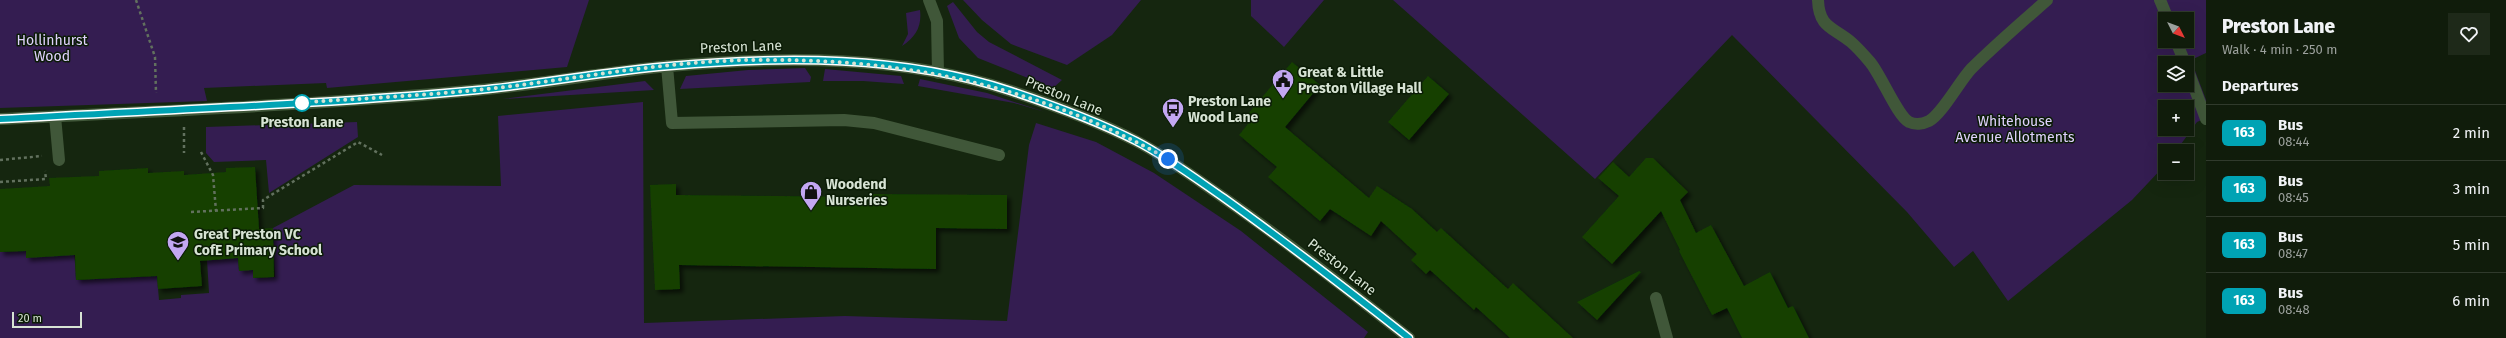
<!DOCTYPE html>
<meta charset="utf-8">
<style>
:root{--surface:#101c0b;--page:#1e2919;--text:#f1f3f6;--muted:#9ca19d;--line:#303a2c}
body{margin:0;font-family:"Fira Sans",sans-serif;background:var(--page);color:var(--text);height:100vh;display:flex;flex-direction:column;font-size:15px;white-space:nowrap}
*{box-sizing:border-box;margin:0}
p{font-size:13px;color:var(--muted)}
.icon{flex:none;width:22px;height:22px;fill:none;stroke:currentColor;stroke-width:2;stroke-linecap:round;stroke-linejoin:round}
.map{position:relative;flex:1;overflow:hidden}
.details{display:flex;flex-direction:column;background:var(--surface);width:300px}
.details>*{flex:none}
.badge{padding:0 8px;border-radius:6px;font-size:14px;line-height:26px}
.needle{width:26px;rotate:132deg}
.fabs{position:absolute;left:2158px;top:12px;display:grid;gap:8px}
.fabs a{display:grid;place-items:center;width:36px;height:36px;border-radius:0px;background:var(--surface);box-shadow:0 4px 16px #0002,0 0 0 1px var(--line);font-size:20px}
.scale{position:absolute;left:12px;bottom:10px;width:70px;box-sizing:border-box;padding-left:4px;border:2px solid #d7e3d4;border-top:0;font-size:11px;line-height:14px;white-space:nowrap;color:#d7e3d4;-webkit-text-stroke:3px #0b1c06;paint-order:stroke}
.you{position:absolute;width:20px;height:20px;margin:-10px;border:3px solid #fff;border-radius:50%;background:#1a73e8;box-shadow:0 0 0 6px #1a73e833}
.map>.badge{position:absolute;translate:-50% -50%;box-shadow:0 0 0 2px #fff}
h2{padding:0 16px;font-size:15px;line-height:36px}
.round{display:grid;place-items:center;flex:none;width:42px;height:42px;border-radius:0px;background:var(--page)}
.head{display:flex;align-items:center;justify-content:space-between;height:68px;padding:0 16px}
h1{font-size:19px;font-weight:800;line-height:30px}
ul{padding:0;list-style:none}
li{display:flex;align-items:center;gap:12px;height:56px;padding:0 16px;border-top:1px solid var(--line)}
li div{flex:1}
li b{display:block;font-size:15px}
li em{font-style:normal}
li .badge{min-width:44px;font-weight:700;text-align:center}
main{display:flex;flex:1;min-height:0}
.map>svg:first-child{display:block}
.green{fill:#341d51;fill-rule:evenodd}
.building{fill:#144001;filter:url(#shadow)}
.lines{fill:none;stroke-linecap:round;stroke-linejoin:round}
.path{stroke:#62715e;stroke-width:2.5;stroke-dasharray:3 3;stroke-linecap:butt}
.minor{stroke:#405739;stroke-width:12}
.line-casing{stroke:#fff;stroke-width:9}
.line{stroke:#00a3b4;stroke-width:6}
.walk{stroke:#d7e3d4;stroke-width:4;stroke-dasharray:0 7.2}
.stop-dot{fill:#fff;stroke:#00a3b4;stroke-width:2}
.labels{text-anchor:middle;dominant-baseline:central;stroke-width:3;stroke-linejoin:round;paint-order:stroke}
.park-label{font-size:14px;fill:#e0d1fe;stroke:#0b1c06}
.street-label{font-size:14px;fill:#d7e3d4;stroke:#0b1c06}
.poi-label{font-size:14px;font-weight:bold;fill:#d7e3d4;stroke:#0b1c06;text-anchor:start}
.stop-label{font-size:14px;font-weight:bold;fill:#d7e3d4;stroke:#0b1c06}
</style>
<main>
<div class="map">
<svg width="2206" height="338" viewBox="0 0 2206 338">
<defs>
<filter id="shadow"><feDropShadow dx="3.5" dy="3.5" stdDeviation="2" flood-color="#0009"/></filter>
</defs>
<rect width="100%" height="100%" fill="#15260f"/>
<path class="green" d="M0 0H589L567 67 327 88 326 83 204 88 207 101 0 108Z
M963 0H1141L1112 35 1067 65 1011 44 982 20Z
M1251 0H1324L1284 47 1251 16Z
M1393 0H2206V53L2191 60 2206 100V118L2197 122 2176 151H2165V165L2132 200 2008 301 1973 251 1954 267 1907 212 1732 35 1595 179ZM2165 19H2187V41H2165ZM2165 63H2187V85H2165ZM2165 107H2187V129H2165Z
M953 2 977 32 989 42 1062 80 1053 88 978 58 959 38 947 6Z
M920 10C922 26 916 37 902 46L908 34 906 13Z
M805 68 811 77 810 82 680 89 686 76 748 70Z
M825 69 901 76 904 84 863 81H823Z
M920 79 987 93 1045 112 1014 103 918 86Z
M645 81 654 90 502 99Z
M643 102 644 323 845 316 1007 321 1029 145 1036 123 1096 142 1154 173 1241 231 1368 332 1364 338H0V252L26 251V257L74 248 76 280 157 276 159 300 181 298V295L209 293 207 260H218L217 239 236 230 239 270H253V278L275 277 273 228 354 185 501 186 498 116Z
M357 122 358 137 269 193 266 160 214 162 206 153V127Z"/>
<path class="building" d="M1292 62 1320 85 1285 127 1369 198 1377 186 1412 209 1437 232 1441 228 1508 289 1513 283 1573 338H1510L1476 307 1474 310 1430 270 1426 274 1411 260 1417 254 1381 221 1371 236 1330 209 1320 221 1268 177 1277 167 1239 135 1252 119 1247 115Z
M1428 76 1449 94 1409 140 1388 122Z
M1646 158H1653L1688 192 1680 200 1696 233 1711 225 1744 286 1770 272 1788 308 1793 306 1809 338H1742L1727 308 1712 315 1679 251 1680 250 1661 211 1612 264 1582 237 1619 196 1598 178 1613 162 1629 177Z
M255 167 259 229 273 228 274 277 253 278V270L239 271 238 258 200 261 202 286 158 289 157 276 76 280 75 255 26 258V251L0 252V189L50 186 49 178 99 176V171L148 168V173L184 171V175L226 172V168Z
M676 184V195L871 197V194L1007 195V229L936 228V269L679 265 680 289 655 290 650 185Z
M1639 271 1641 272 1597 320 1577 302Z"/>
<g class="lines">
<path class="path" d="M136 0 155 57 156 93
M184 127V153
M201 152 213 175 216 211
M0 160 42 156
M0 182 46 179 45 171
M191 212 263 208V200L358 142 382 155"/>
<path class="minor" d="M929 0 937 21 938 73
M1818 0C1819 28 1833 27 1851 42 1858 48 1864 55 1870 62 1881 75 1898 117 1909 122 1915 125 1923 124 1929 121 1942 114 1959 82 1971 69 1995 45 2022 22 2047 0
M2160 0 2168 19
M2176 41 2185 63
M667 66 672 123 844 120 874 123 999 155
M2187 68 2206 119
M55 116 59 160
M0 119C159 111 319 105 478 90 542 84 606 72 670 66 783 56 903 55 1011 91 1053 105 1097 121 1136 141 1167 157 1195 178 1224 198 1287 242 1348 290 1409 338
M1656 298 1667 338"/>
</g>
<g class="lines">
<g class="line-casing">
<path id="line" d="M0 119C159 110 319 105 478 90 542 84 606 71 670 66 783 56 903 55 1011 91 1053 105 1097 121 1136 141 1167 157 1195 178 1224 198 1287 243 1348 290 1409 338"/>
</g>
<use href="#line" class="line"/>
<path class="walk" d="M302 103C318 101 340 100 359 99 404 96 451 93 496 88 581 78 667 61 753 60 904 58 1036 85 1168 159"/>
</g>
<defs>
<g id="civic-pin" transform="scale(1.15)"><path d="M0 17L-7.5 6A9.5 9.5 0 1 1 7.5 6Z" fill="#c3a7f2" stroke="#0b1c06"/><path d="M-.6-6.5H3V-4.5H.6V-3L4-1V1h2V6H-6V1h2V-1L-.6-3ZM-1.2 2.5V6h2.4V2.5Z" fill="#111"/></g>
<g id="bus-pin" transform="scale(1.15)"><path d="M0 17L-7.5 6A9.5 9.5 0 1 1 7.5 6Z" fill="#c3a7f2" stroke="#0b1c06"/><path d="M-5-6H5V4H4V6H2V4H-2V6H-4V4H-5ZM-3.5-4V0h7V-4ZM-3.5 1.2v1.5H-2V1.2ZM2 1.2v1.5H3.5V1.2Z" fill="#111"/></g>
<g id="shop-pin" transform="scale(1.15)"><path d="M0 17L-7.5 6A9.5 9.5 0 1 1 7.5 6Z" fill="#c3a7f2" stroke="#0b1c06"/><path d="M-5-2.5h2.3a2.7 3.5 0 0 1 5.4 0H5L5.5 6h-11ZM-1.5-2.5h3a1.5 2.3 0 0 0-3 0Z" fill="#111"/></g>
<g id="school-pin" transform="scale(1.15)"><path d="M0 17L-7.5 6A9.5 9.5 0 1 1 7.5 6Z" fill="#c3a7f2" stroke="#0b1c06"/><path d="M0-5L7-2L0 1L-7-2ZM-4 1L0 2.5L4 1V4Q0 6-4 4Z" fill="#111"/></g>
</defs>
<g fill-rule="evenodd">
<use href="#civic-pin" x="1283" y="80"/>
<use href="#bus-pin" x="1173" y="109"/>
<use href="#shop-pin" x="811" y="192"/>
<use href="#school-pin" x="178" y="242"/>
</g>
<circle class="stop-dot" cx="302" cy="103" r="8"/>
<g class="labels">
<g class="park-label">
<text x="52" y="40">Hollinhurst<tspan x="52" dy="16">Wood</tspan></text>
<text x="2015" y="121">Whitehouse<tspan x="2015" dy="16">Avenue Allotments</tspan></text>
</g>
<g class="street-label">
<text transform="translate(741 47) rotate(-2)">Preston Lane</text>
<text transform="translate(1064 96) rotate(22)">Preston Lane</text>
<text transform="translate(1342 267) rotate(38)">Preston Lane</text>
</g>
<g class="poi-label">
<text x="1298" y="72">Great &amp; Little<tspan x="1298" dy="16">Preston Village Hall</tspan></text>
<text x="1188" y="101">Preston Lane<tspan x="1188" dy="16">Wood Lane</tspan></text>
<text x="826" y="184">Woodend<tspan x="826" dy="16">Nurseries</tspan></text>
<text x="194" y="234">Great Preston VC<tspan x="194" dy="16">CofE Primary School</tspan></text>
</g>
<g class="stop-label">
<text x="302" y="122">Preston Lane</text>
</g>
</g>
</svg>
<div class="fabs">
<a><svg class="needle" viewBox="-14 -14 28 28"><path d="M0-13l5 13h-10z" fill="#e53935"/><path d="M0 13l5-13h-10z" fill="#9ca19d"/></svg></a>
<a><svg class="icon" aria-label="layers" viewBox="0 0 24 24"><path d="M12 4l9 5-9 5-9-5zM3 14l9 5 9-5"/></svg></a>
<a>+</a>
<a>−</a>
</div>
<div class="scale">20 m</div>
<div class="you" style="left:1168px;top:159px"></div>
</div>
<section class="details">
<div class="head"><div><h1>Preston Lane</h1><p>Walk · 4 min · 250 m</p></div><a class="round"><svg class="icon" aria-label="heart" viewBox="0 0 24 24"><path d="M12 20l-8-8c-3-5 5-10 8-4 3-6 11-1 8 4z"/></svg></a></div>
<h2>Departures</h2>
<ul>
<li><span class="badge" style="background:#00a3b4;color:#fff">163</span><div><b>Bus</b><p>08:44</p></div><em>2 min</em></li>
<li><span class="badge" style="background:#00a3b4;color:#fff">163</span><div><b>Bus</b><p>08:45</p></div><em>3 min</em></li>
<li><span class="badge" style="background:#00a3b4;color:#fff">163</span><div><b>Bus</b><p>08:47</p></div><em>5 min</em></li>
<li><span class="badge" style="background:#00a3b4;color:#fff">163</span><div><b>Bus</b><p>08:48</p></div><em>6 min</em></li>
</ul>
</section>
</main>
